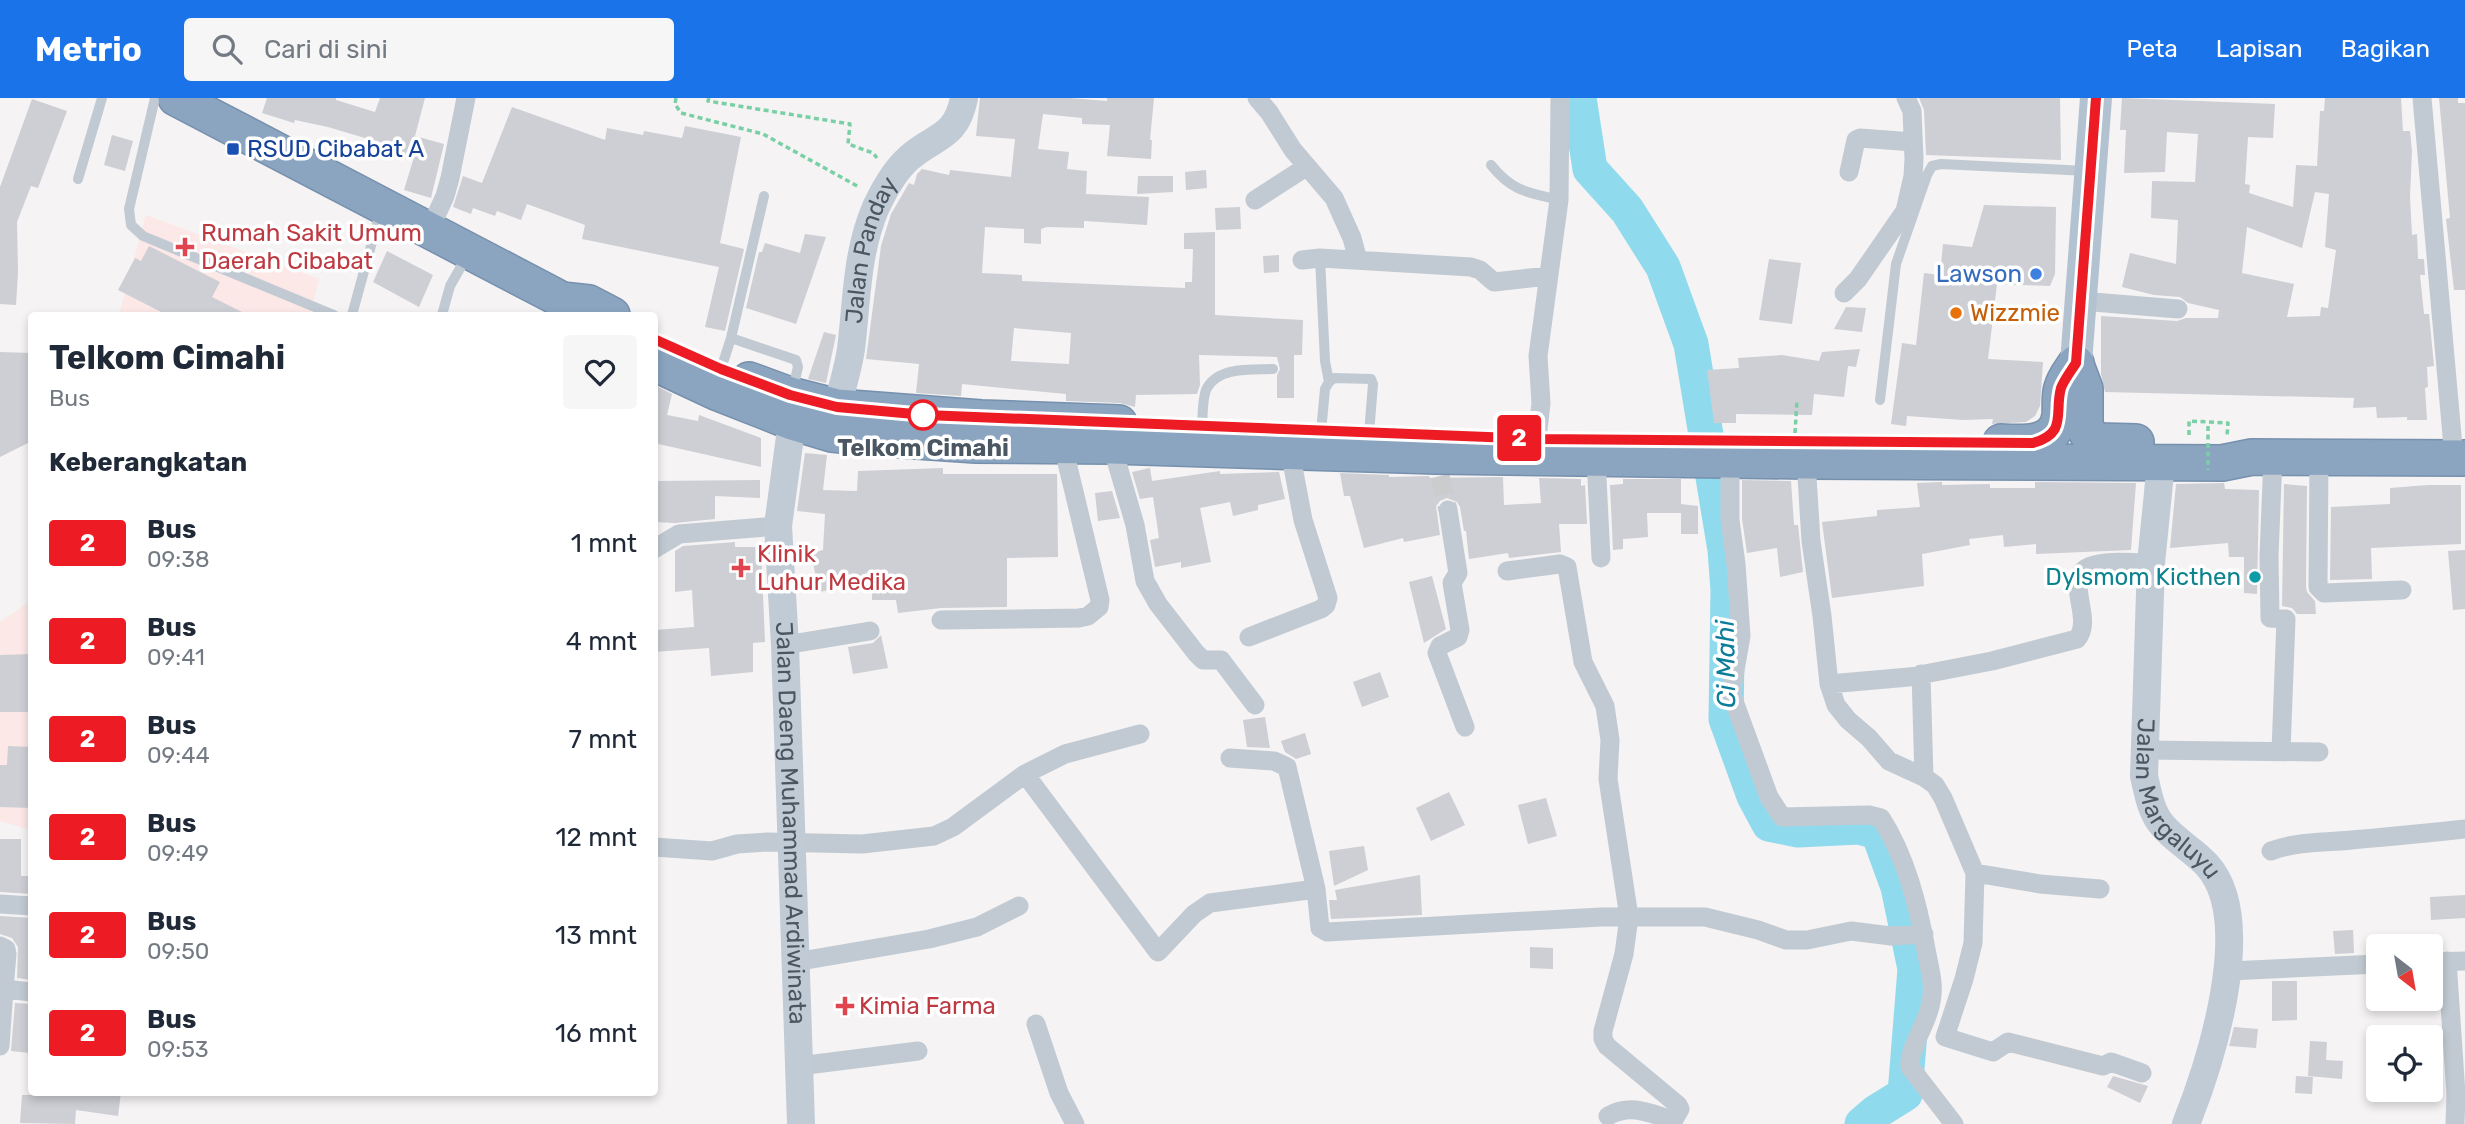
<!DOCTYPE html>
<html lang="id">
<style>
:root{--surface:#fff;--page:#f6f6f7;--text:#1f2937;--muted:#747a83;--accent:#1a73e8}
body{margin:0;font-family:Rubik,sans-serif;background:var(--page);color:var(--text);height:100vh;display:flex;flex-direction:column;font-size:26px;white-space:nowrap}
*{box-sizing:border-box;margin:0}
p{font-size:23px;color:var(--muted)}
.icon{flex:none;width:38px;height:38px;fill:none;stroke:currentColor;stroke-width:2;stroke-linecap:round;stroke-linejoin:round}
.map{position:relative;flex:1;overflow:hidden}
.panel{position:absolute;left:28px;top:214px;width:630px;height:784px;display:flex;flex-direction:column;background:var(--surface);border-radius:7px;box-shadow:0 4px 10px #0003}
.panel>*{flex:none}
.badge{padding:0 14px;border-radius:5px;font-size:24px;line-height:46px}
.needle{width:46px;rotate:149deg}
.tools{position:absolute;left:2366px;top:836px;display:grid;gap:14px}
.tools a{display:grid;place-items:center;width:77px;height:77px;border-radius:7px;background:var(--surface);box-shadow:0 4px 10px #0003;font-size:35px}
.map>.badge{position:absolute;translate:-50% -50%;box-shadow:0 0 0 4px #fff}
h2{padding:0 21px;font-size:26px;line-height:63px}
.round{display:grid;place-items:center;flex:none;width:74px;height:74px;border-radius:7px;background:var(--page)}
.headline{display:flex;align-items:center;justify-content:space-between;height:119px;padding:0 21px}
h1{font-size:33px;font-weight:700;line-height:52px}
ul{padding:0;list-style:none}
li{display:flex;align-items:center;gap:21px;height:98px;padding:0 21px}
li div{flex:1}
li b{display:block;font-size:26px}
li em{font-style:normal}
li .badge{min-width:77px;font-weight:700;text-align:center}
header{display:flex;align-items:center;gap:42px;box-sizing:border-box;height:98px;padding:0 35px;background:var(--accent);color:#fff}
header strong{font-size:33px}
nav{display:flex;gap:38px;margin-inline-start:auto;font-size:24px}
.search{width:490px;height:63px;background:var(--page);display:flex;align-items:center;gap:18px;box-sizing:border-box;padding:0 24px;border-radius:7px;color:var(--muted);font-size:26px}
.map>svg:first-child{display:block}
.medical{fill:#fce8e6}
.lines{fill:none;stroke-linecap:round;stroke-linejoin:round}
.river{stroke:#90daee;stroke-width:35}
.building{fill:#cdcfd5;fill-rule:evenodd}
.street-tunnel{stroke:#caccce;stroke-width:19;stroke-dasharray:19 10;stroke-linecap:butt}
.highway-casing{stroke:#7690ad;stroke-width:38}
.path{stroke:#7ad0a6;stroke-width:3.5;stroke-dasharray:5 3.5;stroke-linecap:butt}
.lane{stroke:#c1cad2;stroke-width:10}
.street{stroke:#c1cad2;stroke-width:19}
.secondary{stroke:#c1cbd6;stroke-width:28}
.primary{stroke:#b3c2d1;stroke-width:32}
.highway{stroke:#8ba5c1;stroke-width:35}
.path-bridge{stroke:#7ad0a6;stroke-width:3.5;stroke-dasharray:5 3.5;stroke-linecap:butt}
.line-casing{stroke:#fff;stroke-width:16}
.line{stroke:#ed1c24;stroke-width:10}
.transit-dot{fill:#1a4fb4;stroke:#fff;stroke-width:2.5}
.health-dot{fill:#e0444e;stroke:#fff;stroke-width:2.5}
.shop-dot{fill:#3f7fe0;stroke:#fff;stroke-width:2.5}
.food-dot{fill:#e8710a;stroke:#fff;stroke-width:2.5}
.stop-dot{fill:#fff;stroke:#ed1c24;stroke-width:3.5}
.culture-dot{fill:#0f9aa8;stroke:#fff;stroke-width:2.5}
.labels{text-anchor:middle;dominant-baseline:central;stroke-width:7;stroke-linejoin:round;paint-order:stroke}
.transit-label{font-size:24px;fill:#164399;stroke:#fff;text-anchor:start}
.health-label{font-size:24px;fill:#be3a42;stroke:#fff;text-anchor:start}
.street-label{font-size:24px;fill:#4a5661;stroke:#fff}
.shop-label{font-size:24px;fill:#366cbe;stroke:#fff;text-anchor:end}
.food-label{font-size:24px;fill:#c56008;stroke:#fff;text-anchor:start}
.stop-label{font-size:24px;font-weight:bold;fill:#4a5661;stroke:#fff}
.culture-label{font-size:24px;fill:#0d838f;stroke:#fff;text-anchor:end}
.water-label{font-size:26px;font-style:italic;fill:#0c7c9b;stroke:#fff}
</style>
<header>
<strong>Metrio</strong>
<div class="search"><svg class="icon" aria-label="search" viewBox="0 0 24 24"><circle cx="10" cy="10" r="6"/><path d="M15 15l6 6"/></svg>Cari di sini</div>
<nav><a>Peta</a><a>Lapisan</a><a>Bagikan</a></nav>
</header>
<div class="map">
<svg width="2465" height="1026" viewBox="0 0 2465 1026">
<rect width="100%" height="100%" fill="#f5f3f3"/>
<path class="medical" d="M146 117 319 181 310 217H119Z
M31 503V732L0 723V524Z"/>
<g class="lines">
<path class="river" d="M1579 0 1590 71 1627 112 1663 169 1691 246 1725 452 1728 492 1726 621 1754 698 1769 726 1798 732 1859 729 1878 734 1898 789 1915 871 1905 996 1876 1014 1862 1026"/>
</g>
<path class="building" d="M267 0H336V2L375 14 380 0H425L415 38 444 46 431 100 404 92 414 59 383 52 385 46 328 29 295 22 294 25 262 15Z
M980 0H1070L1107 3V0H1154L1150 42H1152L1151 61 1107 58 1110 27 1082 26V20L1043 16 1038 51 1069 54 1067 71 1087 73 1086 96 1149 99 1147 127 1084 123V130L1047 129 1041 131V146L1024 145V131L985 129 982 175 1022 177V183L1185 190V184H1192L1193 151H1184V135L1215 134V217L1303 222 1302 257H1294V300H1277V277L1280 271 1277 259 1199 257 1200 287 1197 296 1136 297 1135 309 1120 305 1066 303V296L962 286 961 298 916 295 919 266 866 261 881 148 891 116 909 85 914 87 917 76 922 71 949 77 950 72 1011 79 1015 41 976 38ZM1014 230 1071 235 1069 266 1011 263Z
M1919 0H2060L2061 62 1926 57 1924 12Z
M2122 0 2275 6 2273 40 2248 39 2245 86 2250 87 2249 95 2293 109 2296 67 2317 68 2320 13H2324L2325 0H2401L2403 33H2410L2412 53 2410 99 2412 137 2417 136 2418 161H2424L2425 177H2420L2424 216H2429L2434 268 2427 269 2428 289 2425 290 2427 322H2407V319L2377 320 2376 309 2353 310 2354 300 2105 294 2101 276V218L2177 223 2186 220H2218L2219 212 2188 205 2180 199 2154 197 2122 189 2130 155 2176 166 2178 122 2151 120 2152 83 2195 84 2198 36 2167 34 2165 74 2124 75 2126 32H2120ZM2315 94 2329 96 2325 149 2336 152 2328 210 2321 209 2320 218 2287 219 2294 186 2242 175 2247 129 2302 150Z
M2439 0H2458V5H2465V192H2454L2446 121 2450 120Z
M32 1 67 13 38 90 31 88 17 124 18 174 16 207 0 206V89Z
M512 9 605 42 607 30 643 37 644 33 682 40 685 28 741 39 720 145 744 151 725 233 705 229 719 169 582 141 585 127 527 106 521 122 497 113 495 118 473 110 471 116 453 109 463 78 482 85Z
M112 37 133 43 125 73 104 67Z
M1206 72 1207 90 1186 92 1185 74Z
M1138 78H1173V94L1137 96Z
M1984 107 2056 109 2055 176 2050 188 1997 186 1988 261 2043 264 2040 308 2035 318 2026 324 1992 326 1993 321 1963 322 1907 318 1906 328 1891 326 1902 245 1916 247 1924 175 1940 177 1943 146 1972 149Z
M1240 109 1241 131 1216 132 1215 110Z
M805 136 826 139 796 226 746 210 759 154H762L765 145 800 155Z
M149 148 220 184 212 199 248 217H167L118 192 135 160 141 163Z
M387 153 433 177 419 209 373 184Z
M1279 157V174L1264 175 1263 158Z
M1769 161 1801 165 1792 226 1759 222Z
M1846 209 1866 210 1862 234 1834 231Z
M824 234 836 237 826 285 808 281Z
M1860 251 1856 269 1848 268 1844 299 1814 296 1812 317 1736 316V325H1714L1707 272 1739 270 1738 260 1782 257 1819 263 1822 254Z
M0 254 32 255V343L0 359Z
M654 287 672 296 667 317 698 323 699 317 761 340V369L654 345Z
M805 355 827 357 823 392 857 393 858 373 943 370V376H1057L1058 459 1007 460V509L941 510 898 515 896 502H872V483L819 494 811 455 823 452 825 416 797 413Z
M1150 370 1152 383 1220 373V376L1279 374 1285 401 1258 407V412L1233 418 1230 404 1200 410 1211 464 1181 470V464L1155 469 1150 442 1159 440 1153 399 1140 401 1132 374Z
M1340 375 1389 377V379L1429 378 1430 380 1503 379 1504 407 1541 405 1539 380 1581 381V388L1585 387 1587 426H1559L1561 454 1509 460 1508 455 1469 461 1466 433H1464L1460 409 1457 404 1447 400 1440 403 1436 408 1440 437 1404 444 1403 440 1364 450 1350 398H1344Z
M1623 381H1681V415H1647L1648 439 1623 441V451L1613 452 1610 387 1623 386Z
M760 382V400L715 398V421L675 425 654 424V383Z
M1742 382 1791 383 1794 427H1798L1803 474 1780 479 1777 450 1747 455 1742 421Z
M1942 384V387L1990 386V390H2035V384L2136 385 2131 452 2036 456V446L2004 449 2003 437 1969 441 1970 447 1922 456 1924 488 1832 500 1822 424 1877 418V412L1920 409 1917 385Z
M2224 385 2225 391 2259 392 2257 496 2244 495V459H2229L2228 445 2170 450 2176 386Z
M2284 386 2307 388 2306 489 2307 494 2315 503 2316 516H2297L2292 510 2282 508Z
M2428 387H2461V446L2371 450 2372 481 2330 482 2331 409 2390 406V390Z
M1112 393 1120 420 1098 423 1095 395Z
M1681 406 1698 408V436H1681Z
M735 444V449H761L765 544 753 545V574L711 578 709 550 654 554V532L694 529 692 492 675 494V453L683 448Z
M2465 452V511L2453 512 2448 453Z
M1432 478 1446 531 1424 545 1409 484Z
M881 537 888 570 853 576 848 549 873 545Z
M31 556V614H0V557Z
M1380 574 1389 599 1362 609 1353 584Z
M1265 619 1270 650 1247 649 1243 622Z
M1305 635 1311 656 1296 661 1285 654 1281 643Z
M8 648 32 649V710L0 709V667H7Z
M1449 694 1465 727 1431 743 1416 710Z
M1546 700 1557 738 1528 746 1518 707Z
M0 741H21V778H32V796L0 794Z
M1364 748 1368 772 1334 788 1329 753Z
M1420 777 1422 817 1331 821 1329 802H1337L1335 792Z
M2465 797V820L2431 822 2430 799Z
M0 818 32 820V882L17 880 18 849 12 840 0 836Z
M2353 832 2354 855 2335 856 2333 833Z
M1530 849 1553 850V871L1530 870Z
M2272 883H2297V922L2272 923Z
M15 905 32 906 30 955 11 953Z
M2234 929 2258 931 2256 950 2229 948Z
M2310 943 2327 944 2326 962 2343 963 2342 981 2308 978Z
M2113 978 2148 988 2140 1005 2107 989Z
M2296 978 2313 979 2312 996 2295 995Z
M37 994H121L118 1018 76 1012 75 1026 20 1025 22 997H37Z"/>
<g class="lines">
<path class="street-tunnel" d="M1440 378 1448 412"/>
<g class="highway-casing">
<path id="highway" d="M176 0 551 196 562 202 573 217
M562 202 589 205 612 217
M654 265 716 294 792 324 832 336 873 340 976 347 1112 348 1436 358 1806 363 2222 365 2252 359 2465 360
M2076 267 2085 291V329L2087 335 2099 343 2136 344
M749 282 790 297 837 309 981 320 1119 325
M2001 344C2024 345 2055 348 2060 318 2061 309 2059 298 2062 290 2064 281 2071 273 2076 265"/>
</g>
<path class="path" d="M676 0 675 6 681 15 763 36 859 89
M709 0 708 3 850 26 848 46 873 55 877 60
M1795 335 1797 302
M2189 337V323L2228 325 2227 338
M2391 901 2394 909"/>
<path class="lane" d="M155 0 129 111 131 127 143 138 334 217
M1491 67C1513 94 1527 94 1559 102
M78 81 102 0
M1320 160 1325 263 1329 284
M352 217 380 115
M442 217 450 188 467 158
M731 240 796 262 798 269 793 290
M721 271 731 240 764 98
M1880 302 1896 166 1927 77 1932 68 1941 66 2087 73
M1202 328C1203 317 1202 299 1207 290 1219 268 1252 272 1273 271
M1321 334 1325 291 1329 284 1334 280 1371 281 1373 286 1369 336"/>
<path class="street" d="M1257 0 1269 14 1293 52 1334 100 1352 140 1358 162
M2422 0 2454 360
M1849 74 1856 42 1860 40 1913 44
M1255 102 1306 69
M429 133 445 98 450 80 466 0
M1302 162 1320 160 1471 169 1480 172 1494 184 1548 178
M1844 195 1858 181 1905 113 1913 78 1914 61 1912 13 1906 0
M2081 203 2178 211
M1537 341 1541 305 1538 258 1559 102 1560 0
M1112 348 1135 427 1145 483 1158 506 1196 555 1203 562H1221L1255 607
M2273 359 2269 458 2270 520 2286 521 2281 653
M1596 360 1601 460
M2319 360 2318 489 2324 495 2402 492
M1730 361V422L1736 466 1741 538 1731 595 1769 699 1782 719 1869 717 1881 720C1906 759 1918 807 1926 851 1929 869 1935 886 1931 904 1928 925 1908 951 1910 969L1954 1026
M1806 363 1811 443 1822 518 1829 586 1836 607 1848 622 1869 640 1889 663 1924 679 1935 687 1943 700 1975 775 1973 845 1964 881 1945 939 1993 954 2008 944 2099 967 2103 968 2111 964 2142 975
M1448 412 1458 475 1452 485 1460 532 1458 539 1440 548 1437 555 1465 629
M654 451 679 436 778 428
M1507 473 1560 466 1567 469 1583 564 1605 608 1610 642 1608 681 1629 819 1624 856 1603 933V941L1607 948 1678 1007 1680 1011 1675 1020 1669 1021C1647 1014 1630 1006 1608 1018
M941 522 1079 520 1088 518 1099 509 1100 502 1063 348
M1249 539 1321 511 1326 507 1328 500 1303 422 1290 353
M785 547 870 533
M1921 576 1924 679
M1829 586 1909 579 1992 563 2077 541C2095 520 2061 479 2091 468 2105 462 2135 465 2151 465
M2145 652 2319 654
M1230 660 1274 663 1287 669 1316 791
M1025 676 1158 854 1194 816 1210 805 1316 791 1320 830 1327 834 1601 819H1705L1758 832 1786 842H1807L1851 833 1891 838 1924 836
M654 749 712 753 737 746 767 744 862 746 934 738 953 729 1025 676 1065 656 1140 636
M2271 753C2298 743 2323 745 2351 742 2389 739 2427 735 2465 731
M1975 775 2040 786 2100 791
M0 806 32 808
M0 848 6 851 7 856 4 891
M2447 863 2456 996 2455 1026
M795 864 929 841 977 829 1019 808
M2431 864 2465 863
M2229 873 2378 866
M1036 926 1059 995 1075 1026
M0 948 4 891 32 894
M799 968 918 953"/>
<g class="secondary">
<path id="s1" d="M797 307 792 324 778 428 785 547 801 1026"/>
<path id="s2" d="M837 309C842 290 848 271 851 251 857 203 856 155 876 109 884 92 894 73 909 60 935 37 956 41 964 0"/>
<path id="s3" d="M2161 365 2151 465 2144 678C2148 695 2151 715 2163 728 2176 743 2194 753 2207 767 2257 822 2210 966 2186 1026"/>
</g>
<path class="primary" d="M2076 265 2096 0"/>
<use href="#highway" class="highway"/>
<path class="path-bridge" d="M2208 328V372"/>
</g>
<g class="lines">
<g class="line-casing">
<path id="line" d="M654 241 721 271 790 297 837 309 925 317 1537 341 2033 345C2068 335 2054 315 2061 290 2064 282 2071 273 2076 265L2096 0"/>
</g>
<use href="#line" class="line"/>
</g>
<rect class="transit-dot" x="226" y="44" width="14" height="14" rx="3.5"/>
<g class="health-dot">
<path d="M181.5 138.5h7v7h7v7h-7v7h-7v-7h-7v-7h7z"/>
<path d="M737.5 459.5h7v7h7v7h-7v7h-7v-7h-7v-7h7z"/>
<path d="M841.5 897.5h7v7h7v7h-7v7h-7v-7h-7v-7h7z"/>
</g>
<circle class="shop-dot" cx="2036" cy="176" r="7"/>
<circle class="food-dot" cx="1956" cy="215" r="7"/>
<circle class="stop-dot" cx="923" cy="317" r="14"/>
<circle class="culture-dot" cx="2255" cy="479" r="7"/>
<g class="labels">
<g class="transit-label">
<text x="247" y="51">RSUD Cibabat A</text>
</g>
<g class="health-label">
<text x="201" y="135">Rumah Sakit Umum<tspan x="201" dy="28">Daerah Cibabat</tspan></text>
<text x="757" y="456">Klinik<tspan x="757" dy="28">Luhur Medika</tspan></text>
<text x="859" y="908">Kimia Farma</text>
</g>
<g class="street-label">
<text stroke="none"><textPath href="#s2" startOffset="161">Jalan Panday</textPath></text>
<text stroke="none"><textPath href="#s3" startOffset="348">Jalan Margaluyu</textPath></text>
<text stroke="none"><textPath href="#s1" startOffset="420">Jalan Daeng Muhammad Ardiwinata</textPath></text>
</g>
<g class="shop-label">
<text x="2022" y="176">Lawson</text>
</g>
<g class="food-label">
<text x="1970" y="215">Wizzmie</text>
</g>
<g class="stop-label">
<text x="923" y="350">Telkom Cimahi</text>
</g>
<g class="culture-label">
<text x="2241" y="479">Dylsmom Kicthen</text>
</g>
<g class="water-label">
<text transform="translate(1726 566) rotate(-91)">Ci Mahi</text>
</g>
</g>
</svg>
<div class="tools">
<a><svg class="needle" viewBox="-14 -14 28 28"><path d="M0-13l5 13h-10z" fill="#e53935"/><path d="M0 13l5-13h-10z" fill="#747a83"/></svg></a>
<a><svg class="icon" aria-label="locate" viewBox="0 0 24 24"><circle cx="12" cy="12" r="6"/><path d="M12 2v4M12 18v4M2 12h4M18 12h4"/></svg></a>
</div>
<b class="badge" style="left:1519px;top:340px;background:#ed1c24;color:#fff">2</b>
<section class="panel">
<div class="headline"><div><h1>Telkom Cimahi</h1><p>Bus</p></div><a class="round"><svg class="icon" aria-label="heart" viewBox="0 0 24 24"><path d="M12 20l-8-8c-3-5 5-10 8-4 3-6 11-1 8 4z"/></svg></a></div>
<h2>Keberangkatan</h2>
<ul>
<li><span class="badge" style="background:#ed1c24;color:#fff">2</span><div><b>Bus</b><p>09:38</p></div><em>1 mnt</em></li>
<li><span class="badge" style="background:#ed1c24;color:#fff">2</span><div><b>Bus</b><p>09:41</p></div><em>4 mnt</em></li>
<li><span class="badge" style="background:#ed1c24;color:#fff">2</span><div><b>Bus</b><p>09:44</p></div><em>7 mnt</em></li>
<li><span class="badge" style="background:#ed1c24;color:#fff">2</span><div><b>Bus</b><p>09:49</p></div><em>12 mnt</em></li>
<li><span class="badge" style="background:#ed1c24;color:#fff">2</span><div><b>Bus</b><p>09:50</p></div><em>13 mnt</em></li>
<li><span class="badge" style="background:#ed1c24;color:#fff">2</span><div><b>Bus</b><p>09:53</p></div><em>16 mnt</em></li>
</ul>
</section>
</div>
